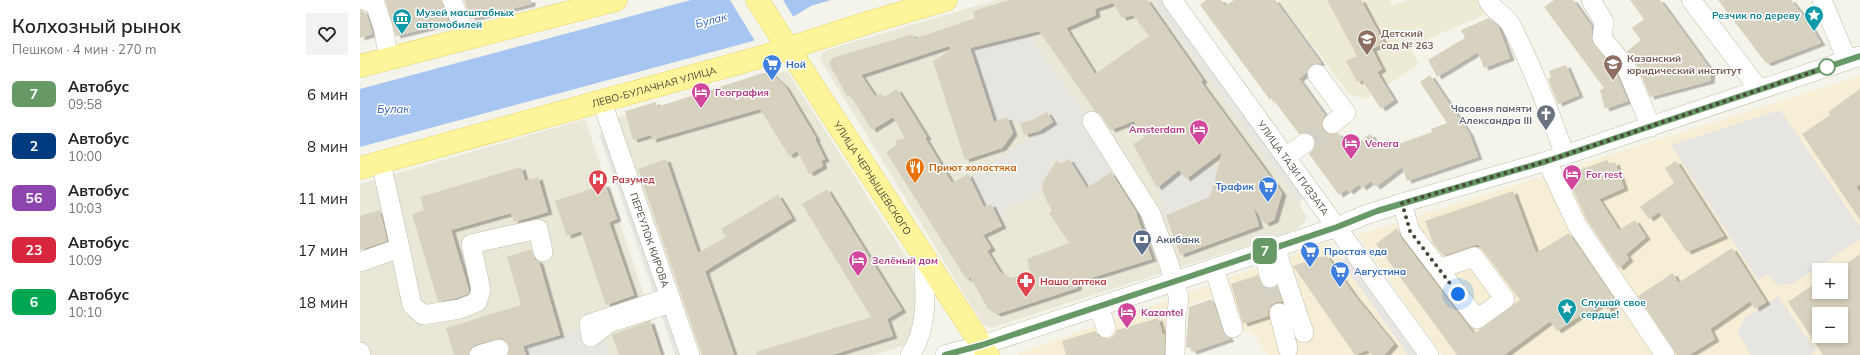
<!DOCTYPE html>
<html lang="ru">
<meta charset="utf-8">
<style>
:root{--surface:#fff;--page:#f2f2f2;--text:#222;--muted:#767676}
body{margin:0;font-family:Mulish,sans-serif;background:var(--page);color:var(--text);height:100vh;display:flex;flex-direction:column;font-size:15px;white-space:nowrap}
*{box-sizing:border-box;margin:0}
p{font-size:13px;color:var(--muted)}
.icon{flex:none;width:22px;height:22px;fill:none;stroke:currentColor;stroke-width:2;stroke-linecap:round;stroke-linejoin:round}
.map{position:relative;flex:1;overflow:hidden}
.panel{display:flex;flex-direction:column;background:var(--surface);width:360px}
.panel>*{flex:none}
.badge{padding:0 8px;border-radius:6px;font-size:14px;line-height:26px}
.buttons{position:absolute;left:1452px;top:263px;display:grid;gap:8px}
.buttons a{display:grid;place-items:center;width:36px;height:36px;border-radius:0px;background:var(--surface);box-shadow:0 2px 6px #0003;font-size:20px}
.you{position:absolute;width:20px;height:20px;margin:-10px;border:3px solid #fff;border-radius:50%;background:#1a73e8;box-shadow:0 0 0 6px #1a73e833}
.map>.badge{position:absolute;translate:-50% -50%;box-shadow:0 0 0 2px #fff}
.round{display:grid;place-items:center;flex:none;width:42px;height:42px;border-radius:0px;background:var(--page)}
.headline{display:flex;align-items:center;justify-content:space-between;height:68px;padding:0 12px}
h1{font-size:19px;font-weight:600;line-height:30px}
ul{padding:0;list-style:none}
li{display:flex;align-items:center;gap:12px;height:52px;padding:0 12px}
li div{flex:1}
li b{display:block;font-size:15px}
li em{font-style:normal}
li .badge{min-width:44px;font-weight:700;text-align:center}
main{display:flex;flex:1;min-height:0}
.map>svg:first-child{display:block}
.residential{fill:#e9e7d8}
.commercial{fill:#f6efd6;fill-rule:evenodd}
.education{fill:#eeebd4}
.parking{fill:#e7e5e1}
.water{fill:#a7c5f1}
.pier{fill:#f5f4ea}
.building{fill:#d7d2bf;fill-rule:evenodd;filter:url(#shadow)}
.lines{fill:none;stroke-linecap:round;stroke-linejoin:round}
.minor-tunnel{stroke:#d3d1c6;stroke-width:19;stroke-dasharray:19 10;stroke-linecap:butt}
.minor-casing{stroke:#c1bdac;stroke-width:20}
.major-casing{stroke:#e4d669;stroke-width:23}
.minor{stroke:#fff;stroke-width:19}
.major{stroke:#fef49a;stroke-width:22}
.line-casing{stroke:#fff;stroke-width:9}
.line{stroke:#696;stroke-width:6}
.walk{stroke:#494638;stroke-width:4;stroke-dasharray:0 7.2}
.stop-dot{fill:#fff;stroke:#696;stroke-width:2}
.labels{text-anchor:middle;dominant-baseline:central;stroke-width:3;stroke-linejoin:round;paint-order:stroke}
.culture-label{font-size:10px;font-weight:bold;fill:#0d838f;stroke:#fff;text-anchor:start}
.education-label{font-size:10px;font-weight:bold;fill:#785e54;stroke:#fff;text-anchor:start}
.shop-label{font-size:10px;font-weight:bold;fill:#366cbe;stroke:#fff;text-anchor:start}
.street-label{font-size:10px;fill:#494638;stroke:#fff}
.hotel-label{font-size:10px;font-weight:bold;fill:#b23c85;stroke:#fff;text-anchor:start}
.worship-label{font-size:10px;font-weight:bold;fill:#5b616d;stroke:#fff;text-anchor:end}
.food-label{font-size:10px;font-weight:bold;fill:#c56008;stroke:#fff;text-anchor:start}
.health-label{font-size:10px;font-weight:bold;fill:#be3a42;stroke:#fff;text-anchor:start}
.service-label{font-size:10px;font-weight:bold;fill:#4e5e75;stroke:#fff;text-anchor:start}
.water-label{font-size:11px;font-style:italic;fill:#3064b6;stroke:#fff}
</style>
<main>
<section class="panel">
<div class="headline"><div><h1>Колхозный рынок</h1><p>Пешком · 4 мин · 270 m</p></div><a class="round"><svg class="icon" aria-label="heart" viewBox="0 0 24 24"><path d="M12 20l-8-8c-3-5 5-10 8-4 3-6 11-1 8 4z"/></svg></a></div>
<ul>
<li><span class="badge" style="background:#696;color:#fff">7</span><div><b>Автобус</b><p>09:58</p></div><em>6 мин</em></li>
<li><span class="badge" style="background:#003b80;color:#fff">2</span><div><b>Автобус</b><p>10:00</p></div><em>8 мин</em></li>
<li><span class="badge" style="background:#8e44ad;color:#fff">56</span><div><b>Автобус</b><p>10:03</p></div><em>11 мин</em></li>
<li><span class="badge" style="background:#d7263d;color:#fff">23</span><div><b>Автобус</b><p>10:09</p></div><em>17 мин</em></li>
<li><span class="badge" style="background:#00a651;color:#fff">6</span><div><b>Автобус</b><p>10:10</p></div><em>18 мин</em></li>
</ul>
</section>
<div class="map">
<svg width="1500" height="355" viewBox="0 0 1500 355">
<defs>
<filter id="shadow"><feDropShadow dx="4.5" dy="2.5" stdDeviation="0" flood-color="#0004"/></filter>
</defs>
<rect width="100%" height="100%" fill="#f5f4ea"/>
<path class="residential" d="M636 0H792L939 202 946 217 945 222 938 228 924 234 640 325 631 328 622 323 460 59 463 52 470 49Z
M427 71 552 266 560 316 552 343 513 355H341L255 118Z
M225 119 304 355H0V184Z"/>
<path class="commercial" d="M1500 76V355H1082L997 235ZM1459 270H1481V292H1459ZM1459 314H1481V336H1459Z
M969 242 1052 355H908L890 330 878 333 866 292 808 312 819 355H658L657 354Z"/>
<path class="education" d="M918 0H1030L1032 6 1048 0H1117L1125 14 1050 47 1059 64 1005 99 990 95Z"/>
<path class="parking" d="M792 0H812L952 193 939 202Z
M667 34 719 105 755 169 709 200 716 170 709 159 700 164 696 159 688 163 693 171 684 179 682 189 671 197 644 209 645 213 637 217 631 204 624 207 610 178 693 122 687 112 673 120 660 123 647 117 634 122 610 48Z
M1420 110 1500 227V239L1433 284 1417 285 1408 274 1398 280 1311 145Z
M259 123 338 355H315L239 134 250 125Z
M848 162 856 173 850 197 806 215 797 188 819 170 827 179Z
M995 251 1069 355H1048L981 261Z
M1418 296 1456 351 1449 355H1391L1377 331 1386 317Z
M239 324 249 355H167L164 348Z"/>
<path class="water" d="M331 0H471L451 6 393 41 0 147V89Z"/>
<path class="pier" d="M370 0H423L434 18 395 41Z"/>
<path class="building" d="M25 0H81L89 23 36 36Z
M104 0H171V4L111 19Z
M650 0H787L843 80 841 82 922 193 914 220 905 224 893 206 899 226 820 255 806 215 850 197 862 152 826 179 819 170 797 188 773 144 784 138 774 121 751 130 741 115 735 111 679 31 610 48 634 122 647 117 653 133 642 148 605 160 573 61 591 50 589 46 501 75 515 96 521 93 523 98 537 89 567 137 565 138 592 183 608 174 624 207 631 204 642 226 623 235 631 248 627 251 640 272 649 278 670 273 667 259 709 243 689 213 692 210 687 202 682 189 684 180 697 160 700 164 709 159 727 188 751 172 777 213H776L792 259 718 282 717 288 637 314 628 309 610 277 606 279 526 152 537 145 535 141 545 138 533 117 512 130 490 95 487 96 469 64 472 58 553 34 554 39 615 18 613 11ZM753 3 762 18 773 15 789 36 735 74 706 28 736 15 735 9Z
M846 0H861L865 6 874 0H915L961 63 951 65 946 73 939 79 965 115 962 120 963 130 968 134 978 133 990 149 1010 134 1022 150 1072 132 1071 129 1087 123 1060 82 1070 75 1109 133 1118 157 1047 181 1042 167 1016 187 1011 181 1002 188 999 184 989 192 987 189 979 195 949 154 955 147 954 137 949 133 939 134 912 98 910 100 840 5Z
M967 0H1001L1024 43 1012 49 1022 69 1017 72 1034 100 1021 109 1002 80 997 82 986 61 997 56Z
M1194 0H1213L1232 27V41L1256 73 1268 101 1245 109 1240 90 1244 88 1184 7Z
M1270 0H1300L1351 70 1350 81 1290 97 1276 63 1267 51 1281 40 1272 28 1284 19Z
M1358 0H1431L1449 23 1461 43 1409 63H1406Z
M0 10 6 13 13 34 0 38Z
M1129 18 1138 26 1150 58 1124 68 1118 52 1077 77 1068 60 1105 38 1101 30Z
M1206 65 1219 95 1198 104 1188 79 1191 78 1189 71Z
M403 73H411L425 86 456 138 455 139 465 159 461 161 463 166 449 174 437 151 429 156 400 109 292 140 291 135 273 140 265 111 296 102 297 107Z
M1500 89V184L1496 187 1500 193V220L1442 134 1470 115 1468 112Z
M687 112 693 122 679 131 664 135 660 123 672 120Z
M306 159 338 253 366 237 361 229 418 195 432 218 345 271 374 355H342L278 169Z
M1247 160 1249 164 1255 162 1264 188 1239 199 1259 230 1275 220 1286 237 1266 254 1269 259 1259 268 1227 220 1206 175Z
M1316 161 1364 236 1327 252 1299 212 1289 219 1280 207 1314 183 1305 168Z
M161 167 165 181 178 177 188 212 154 222 151 213 91 230 109 291 108 294 97 298 78 302 52 214 64 210 60 197Z
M245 184 257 219 249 222 274 295 246 305 221 231 207 236 195 201Z
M467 189 542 310 527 319 533 336 472 355H397L396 352 511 317 442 204Z
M1153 191 1176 253 1209 233 1257 303 1247 310 1243 303 1222 317 1221 315 1197 331 1190 321 1144 355H1097L1016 244 1037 228 1041 238 1114 334 1160 300 1118 244 1083 256 1073 243 1065 221Z
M20 210 27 241 0 250V216Z
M1372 248 1406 302 1395 309 1390 301 1350 329 1355 339 1329 355H1317L1278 296 1313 273 1318 283Z
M171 249 175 259 179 262 200 335 163 346 166 355H148L149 345 146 341 141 338 115 345 111 348 108 355H94L86 328 161 305 147 257Z
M1500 254V355H1463L1428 302 1459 281V292H1481V267ZM1459 314H1481V336H1459Z
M966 255 995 296 1034 344 1024 355H1012L1007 350 995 355 933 266Z
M898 275 902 286 907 289 917 286 922 302H916L911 305 908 310V316L883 324 871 284Z
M852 299 863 331 870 339 832 352 830 347 826 348 829 307Z
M798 318 803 335 805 334 804 355H706L702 341 735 331 739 336 749 339 754 336 757 330Z
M290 321 301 355H259L252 335Z"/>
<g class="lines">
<path class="minor-tunnel" d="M945 143 972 124
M910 278 919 313"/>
<g class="minor-casing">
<g id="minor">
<path d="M4 0 15 4 23 27 29 59"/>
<path d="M92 0 107 38"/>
<path id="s1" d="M812 0 1069 355"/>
<path d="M1128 0C1134 13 1145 13 1152 27 1173 68 1189 112 1205 155"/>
<path d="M1231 0 1244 22 1242 38 1266 67 1291 127"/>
<path d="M1331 0 1399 89"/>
<path d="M1462 0 1487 60"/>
<path d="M957 74 986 113 972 124"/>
<path id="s2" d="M242 102 330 355"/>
<path d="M732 121 791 214 809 264 819 298 816 317 815 355"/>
<path d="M926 157 945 143"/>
<path d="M1187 161 1217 225 1305 355"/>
<path d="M1042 203 1050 231 1117 319 1145 299 1114 257 1079 269"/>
<path d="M915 247 944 333"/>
<path d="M40 248 52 305 63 315 100 309 117 302 121 290 111 244 178 229 183 252"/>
<path d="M903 251 910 278"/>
<path d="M0 262 40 248 21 163"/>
<path d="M854 268 873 328"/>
<path d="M310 297 229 324 231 337 249 323 312 303"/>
<path d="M739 306 746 328"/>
<path d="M919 313 928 349"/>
<path d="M0 352 1 355"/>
<path d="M119 355 139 349"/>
<path d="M550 355C570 327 565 286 563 253"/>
<path d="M585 355 622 345 831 276 977 227 1005 215 1042 203 1187 161 1500 56"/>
</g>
</g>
<g class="major-casing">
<g id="major">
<path id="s3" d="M397 0 628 355"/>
<path d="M0 66 256 0"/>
<path id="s4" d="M0 168 408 55 510 22 586 0"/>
</g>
</g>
<use href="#minor" class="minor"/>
<use href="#major" class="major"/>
</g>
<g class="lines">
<g class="line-casing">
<path id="line" d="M585 355 622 345 831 276 977 227 1017 211 1187 161 1500 56"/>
</g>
<use href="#line" class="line"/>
<path class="walk" d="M1098 294 1050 231 1042 203 1187 161 1470 66 1467 67"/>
</g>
<defs>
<g id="sight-pin" transform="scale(1)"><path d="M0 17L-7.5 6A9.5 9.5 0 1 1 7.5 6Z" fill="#0f9aa8" stroke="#fff"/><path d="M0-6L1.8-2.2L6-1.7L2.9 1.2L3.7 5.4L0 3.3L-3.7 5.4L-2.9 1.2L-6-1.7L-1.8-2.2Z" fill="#fff"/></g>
<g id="museum-pin" transform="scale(1)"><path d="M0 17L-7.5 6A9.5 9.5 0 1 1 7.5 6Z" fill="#0f9aa8" stroke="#fff"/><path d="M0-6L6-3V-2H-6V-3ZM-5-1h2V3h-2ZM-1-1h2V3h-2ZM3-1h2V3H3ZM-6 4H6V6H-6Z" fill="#fff"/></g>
<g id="school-pin" transform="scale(1)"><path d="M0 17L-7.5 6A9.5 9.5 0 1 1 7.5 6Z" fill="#8d6e63" stroke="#fff"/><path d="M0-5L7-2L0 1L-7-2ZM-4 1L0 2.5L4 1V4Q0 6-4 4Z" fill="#fff"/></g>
<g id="supermarket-pin" transform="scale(1)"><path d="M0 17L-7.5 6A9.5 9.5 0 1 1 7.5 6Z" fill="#3f7fe0" stroke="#fff"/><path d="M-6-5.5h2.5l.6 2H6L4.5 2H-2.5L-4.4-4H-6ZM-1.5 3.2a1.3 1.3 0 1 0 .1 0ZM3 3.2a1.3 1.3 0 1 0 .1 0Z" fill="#fff"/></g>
<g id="university-pin" transform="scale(1)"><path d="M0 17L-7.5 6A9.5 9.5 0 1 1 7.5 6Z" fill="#8d6e63" stroke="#fff"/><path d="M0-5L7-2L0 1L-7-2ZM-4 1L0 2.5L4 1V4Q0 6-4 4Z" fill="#fff"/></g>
<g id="hotel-pin" transform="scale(1)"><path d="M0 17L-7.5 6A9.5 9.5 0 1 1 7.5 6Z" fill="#d1479c" stroke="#fff"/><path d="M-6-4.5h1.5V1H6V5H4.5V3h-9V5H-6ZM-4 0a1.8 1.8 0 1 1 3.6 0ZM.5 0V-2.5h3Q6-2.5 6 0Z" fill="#fff"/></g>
<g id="church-pin" transform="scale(1)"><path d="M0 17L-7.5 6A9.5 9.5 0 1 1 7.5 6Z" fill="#6b7280" stroke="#fff"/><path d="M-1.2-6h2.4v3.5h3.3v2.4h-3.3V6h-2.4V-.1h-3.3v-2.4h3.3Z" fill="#fff"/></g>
<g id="restaurant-pin" transform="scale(1)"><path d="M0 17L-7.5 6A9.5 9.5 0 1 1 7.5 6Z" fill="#e8710a" stroke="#fff"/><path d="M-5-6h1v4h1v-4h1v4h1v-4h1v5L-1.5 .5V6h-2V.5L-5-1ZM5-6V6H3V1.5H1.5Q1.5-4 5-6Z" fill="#fff"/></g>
<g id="hospital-pin" transform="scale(1)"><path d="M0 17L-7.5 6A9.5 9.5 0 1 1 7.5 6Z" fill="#e0444e" stroke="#fff"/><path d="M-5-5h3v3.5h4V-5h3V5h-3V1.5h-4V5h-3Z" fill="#fff"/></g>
<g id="bank-pin" transform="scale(1)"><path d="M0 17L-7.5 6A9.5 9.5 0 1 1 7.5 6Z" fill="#5c6f8a" stroke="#fff"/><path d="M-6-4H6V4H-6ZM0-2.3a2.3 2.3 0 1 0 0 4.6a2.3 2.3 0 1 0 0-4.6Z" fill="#fff"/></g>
<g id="pharmacy-pin" transform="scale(1)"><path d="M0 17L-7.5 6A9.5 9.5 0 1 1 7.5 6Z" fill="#e0444e" stroke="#fff"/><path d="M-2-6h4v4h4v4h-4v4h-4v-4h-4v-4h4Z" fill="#fff"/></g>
</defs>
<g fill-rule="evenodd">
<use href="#sight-pin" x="1454" y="15"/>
<use href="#museum-pin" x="42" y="18"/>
<use href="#school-pin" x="1007" y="39"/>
<use href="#supermarket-pin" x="412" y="64"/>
<use href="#university-pin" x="1253" y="64"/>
<use href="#hotel-pin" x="341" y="92"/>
<use href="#church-pin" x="1186" y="114"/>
<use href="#hotel-pin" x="839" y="129"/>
<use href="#hotel-pin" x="991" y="143"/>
<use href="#restaurant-pin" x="555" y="167"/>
<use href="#hotel-pin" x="1212" y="174"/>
<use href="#hospital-pin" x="238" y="179"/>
<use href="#supermarket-pin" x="908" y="186"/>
<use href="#bank-pin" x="782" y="239"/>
<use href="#supermarket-pin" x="950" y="251"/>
<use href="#hotel-pin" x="498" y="260"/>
<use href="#supermarket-pin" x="980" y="271"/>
<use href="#pharmacy-pin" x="666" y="281"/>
<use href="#sight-pin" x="1207" y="308"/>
<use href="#hotel-pin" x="767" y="312"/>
</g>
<circle class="stop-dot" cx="1467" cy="67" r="8"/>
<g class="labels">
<g class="culture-label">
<text x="56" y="12">Музей масштабных<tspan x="56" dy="12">автомобилей</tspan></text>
<text x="1440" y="15" text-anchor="end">Резчик по дереву</text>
<text x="1221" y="302">Слушай свое<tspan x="1221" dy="12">сердце!</tspan></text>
</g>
<g class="education-label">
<text x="1021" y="33">Детский<tspan x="1021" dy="12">сад № 263</tspan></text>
<text x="1267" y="58">Казанский<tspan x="1267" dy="12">юридический институт</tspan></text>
</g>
<g class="shop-label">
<text x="426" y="64">Ной</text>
<text x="894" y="186" text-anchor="end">Трафик</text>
<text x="964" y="251">Простая еда</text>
<text x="994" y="271">Августина</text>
</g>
<g class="street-label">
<text stroke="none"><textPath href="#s4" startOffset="305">ЛЕВО-БУЛАЧНАЯ УЛИЦА</textPath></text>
<text stroke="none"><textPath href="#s1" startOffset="207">УЛИЦА ТАЗИ ГИЗЗАТА</textPath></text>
<text stroke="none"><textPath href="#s3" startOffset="212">УЛИЦА ЧЕРНЫШЕВСКОГО</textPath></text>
<text stroke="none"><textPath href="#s2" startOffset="146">ПЕРЕУЛОК КИРОВА</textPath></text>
</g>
<g class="hotel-label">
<text x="355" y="92">География</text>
<text x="825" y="129" text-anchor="end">Amsterdam</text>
<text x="1005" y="143">Venera</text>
<text x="1226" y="174">For rest</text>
<text x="512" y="260">Зелёный дом</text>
<text x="781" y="312">Kazantel</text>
</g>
<g class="worship-label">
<text x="1172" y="108">Часовня памяти<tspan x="1172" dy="12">Александра III</tspan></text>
</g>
<g class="food-label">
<text x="569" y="167">Приют холостяка</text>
</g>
<g class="health-label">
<text x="252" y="179">Разумед</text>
<text x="680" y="281">Наша аптека</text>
</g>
<g class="service-label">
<text x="796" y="239">Акибанк</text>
</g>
<g class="water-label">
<text transform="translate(351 20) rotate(-15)">Булак</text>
<text x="33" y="109">Булак</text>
</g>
</g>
</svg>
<div class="buttons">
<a>+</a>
<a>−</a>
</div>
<div class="you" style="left:1098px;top:294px"></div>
<b class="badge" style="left:905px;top:251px;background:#696;color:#fff">7</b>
</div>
</main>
